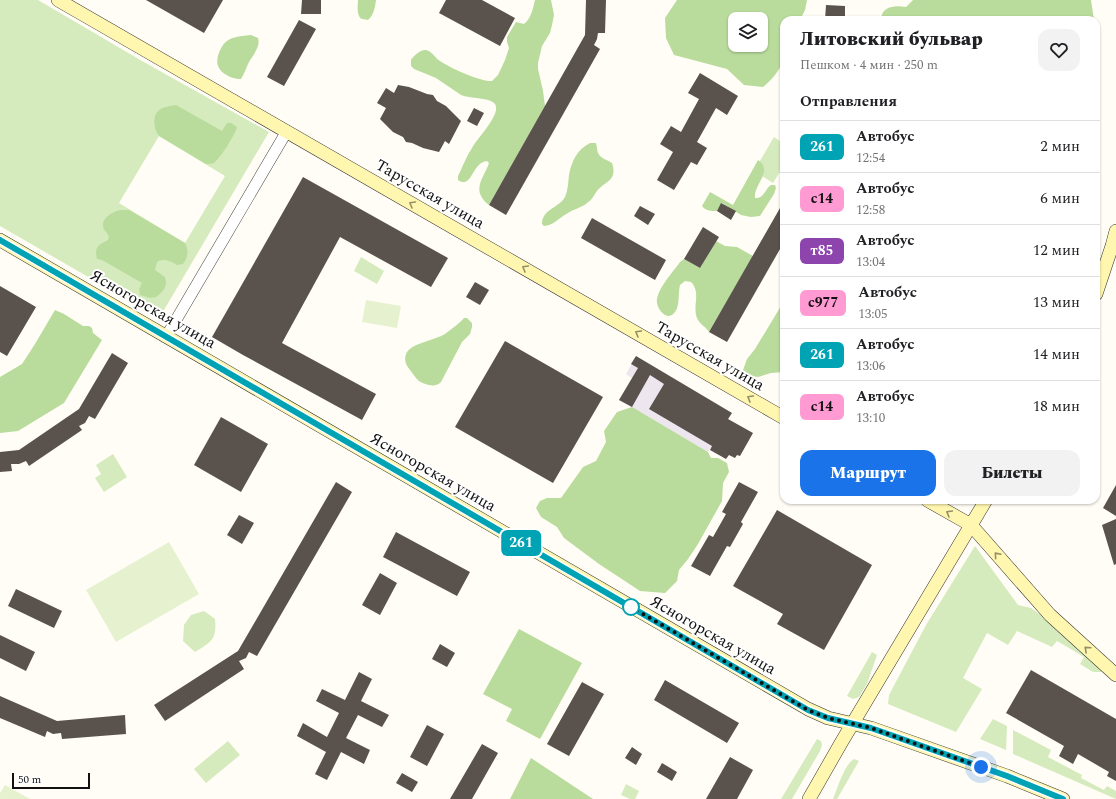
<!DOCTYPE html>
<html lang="ru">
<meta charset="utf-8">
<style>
:root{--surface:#fff;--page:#f2f2f2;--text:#202124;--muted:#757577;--line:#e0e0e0;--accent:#1a73e8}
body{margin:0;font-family:Spectral,serif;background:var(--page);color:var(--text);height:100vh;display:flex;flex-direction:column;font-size:15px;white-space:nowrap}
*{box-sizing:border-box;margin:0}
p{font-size:13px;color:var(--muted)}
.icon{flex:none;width:22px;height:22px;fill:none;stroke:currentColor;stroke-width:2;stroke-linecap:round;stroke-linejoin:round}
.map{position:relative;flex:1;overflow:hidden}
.panel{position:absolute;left:780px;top:16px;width:320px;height:488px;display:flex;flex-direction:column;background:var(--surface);border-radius:12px;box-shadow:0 1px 3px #0004}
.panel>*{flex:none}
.badge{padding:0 8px;border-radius:6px;font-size:14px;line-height:26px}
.buttons{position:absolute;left:728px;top:12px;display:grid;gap:8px}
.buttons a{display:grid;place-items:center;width:40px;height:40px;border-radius:8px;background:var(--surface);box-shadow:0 1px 3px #0004;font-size:20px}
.scale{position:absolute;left:12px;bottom:10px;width:78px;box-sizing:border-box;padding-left:4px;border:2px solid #111;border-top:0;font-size:11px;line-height:14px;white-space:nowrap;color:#111;-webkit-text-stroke:3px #fff;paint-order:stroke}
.you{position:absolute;width:20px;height:20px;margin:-10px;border:3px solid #fff;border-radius:50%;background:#1a73e8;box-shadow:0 0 0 6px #1a73e833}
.map>.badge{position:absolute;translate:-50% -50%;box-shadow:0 0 0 2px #fff}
h2{padding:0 20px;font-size:15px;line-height:36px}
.round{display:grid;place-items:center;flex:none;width:42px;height:42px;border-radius:12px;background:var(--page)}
.summary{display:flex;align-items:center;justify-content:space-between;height:68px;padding:0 20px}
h1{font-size:19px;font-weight:800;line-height:30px}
.cta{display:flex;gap:8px;margin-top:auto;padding:8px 20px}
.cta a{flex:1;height:46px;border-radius:12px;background:var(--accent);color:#fff;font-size:16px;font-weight:800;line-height:46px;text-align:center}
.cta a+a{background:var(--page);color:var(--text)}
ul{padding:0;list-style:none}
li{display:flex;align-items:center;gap:12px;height:52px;padding:0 20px;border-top:1px solid var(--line)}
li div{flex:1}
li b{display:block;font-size:15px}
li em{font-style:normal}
li .badge{min-width:44px;font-weight:700;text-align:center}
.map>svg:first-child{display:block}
.industrial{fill:#eee6ef}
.green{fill:#d5ebbd;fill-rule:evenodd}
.forest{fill:#b9dc9c;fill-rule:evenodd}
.pitch{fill:#e6f2cf}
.building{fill:#5a524d}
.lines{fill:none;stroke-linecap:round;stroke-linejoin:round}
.tertiary-casing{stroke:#444;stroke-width:12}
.secondary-casing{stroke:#333;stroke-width:14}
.tertiary{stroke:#fff;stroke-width:11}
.secondary{stroke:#fff6b0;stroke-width:13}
.oneway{stroke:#948f68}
.line-casing{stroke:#fff;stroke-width:9}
.line{stroke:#00a3b4;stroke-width:6}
.walk{stroke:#111;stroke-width:4;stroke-dasharray:0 7.2}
.stop-dot{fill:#fff;stroke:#00a3b4;stroke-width:2}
.labels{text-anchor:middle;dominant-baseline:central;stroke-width:4;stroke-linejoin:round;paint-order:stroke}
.street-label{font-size:16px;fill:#111;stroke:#fff}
</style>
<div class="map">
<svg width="1116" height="799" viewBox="0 0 1116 799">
<rect width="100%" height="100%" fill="#fffdf5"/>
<path class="industrial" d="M636 356 732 413 708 452 619 400 632 378 626 374Z"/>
<path class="green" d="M0 0H38L142 61 269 132 164 310 160 313 154 315 0 226ZM159 136 225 176 185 243 119 203Z
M774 137 784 144V165L773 183 754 171Z
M361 257 384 271 377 284 354 271Z
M113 454 127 477 104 492 95 478 101 474 96 465Z
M975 546 1018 605 1031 608 1053 624 1105 670 1101 672H1093L1080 664 1084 657 1057 641 1052 647 1017 631 1008 645 987 633 963 678 982 689 956 732 888 704 889 695 926 625Z
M204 611 215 619C217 640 211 642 195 652L183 641 184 625 191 615Z
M872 652 877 655 867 684 859 697 853 699 847 696Z
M993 719 1007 726 1006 750 980 739Z
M1013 730 1051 750 1048 757 1082 775 1081 778 1104 790 1107 786 1116 791V799L1013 754Z
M817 739 821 741 822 745 820 751 792 799H781Z
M228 741 240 755 206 783 194 769Z
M854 759 859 761 837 799H833C838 787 844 765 854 759Z
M626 784 639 791 635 799H630L621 795Z"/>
<path class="forest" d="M358 0H376C375 7 374 15 368 20 368 20 362 19 362 19 356 16 358 5 358 0Z
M535 0H551L554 15 552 25 550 33 542 46 538 63V69L543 91 545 106 489 205C470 190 484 178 489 163L487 161C472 162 472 190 458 180V176C463 166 466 157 472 148 476 139 504 112 494 103 487 97 470 99 461 95L436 78 414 69 411 66C411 64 411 62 411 60 413 56 421 49 426 50 432 51 435 58 440 61 450 68 481 82 492 81L498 75 505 60 509 48 507 42V37L516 22 524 24C531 19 533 8 535 0Z
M677 0H807L805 10 800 20H784C784 29 786 51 784 59 780 70 772 80 763 87L744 85 727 69 674 55 666 38 665 18ZM735 19H761V45H735Z
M913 0H1091L1094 20H881C881 6 895 5 906 7Z
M251 35 258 38C261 47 252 56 248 64 246 69 244 74 241 79 234 80 221 74 218 66 215 59 221 45 227 41 234 36 243 36 251 35Z
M176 105 222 131 227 123H231L237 127C236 133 221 157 215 162 213 164 210 164 206 164L159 136C154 130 152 117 158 111 162 107 170 106 176 105Z
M590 143H596C597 147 597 150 598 153 601 159 608 160 612 163 618 181 605 181 597 191 594 195 592 200 587 203 583 207 574 209 568 213 560 217 553 226 544 226L542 224C542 209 559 208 565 197 568 190 568 183 569 175 572 160 577 150 590 143Z
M758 160C774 171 753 185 755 198 764 199 765 189 771 185H775L776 188 774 194 760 216 751 217 741 215 722 203 717 211C711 211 706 211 702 206L710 192 733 205Z
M121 210H129L185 243C189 251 188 257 183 264L177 265C171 261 164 258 157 262L155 270 165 277C168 286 163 292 156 297L150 298 140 295 139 289 142 283 102 260 97 259C94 247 98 245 108 240 111 233 104 233 103 226 102 217 114 211 121 210Z
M716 241 725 246 737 247 753 256 709 332C706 327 701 325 698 320 691 308 702 293 691 282L685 281 680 285C678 292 680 306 675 312 667 323 655 308 657 299 659 287 673 272 680 262L684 259 700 268Z
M784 301V372L771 373 758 377 745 375 743 370 747 359 755 349Z
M55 310 64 314 83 326H89L92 328 93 333 102 340 64 403 18 431 0 433V377L22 364 35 344Z
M464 318H467L472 323V327L470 334 462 342 441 382C436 388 425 385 419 381 416 379 415 376 413 374 408 367 402 362 407 352 413 343 435 340 445 334 450 330 460 323 464 318Z
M632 407 708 452 711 458H718L727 463 729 472 723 483 722 501 698 544 688 559 679 570 677 581 665 593 640 591 599 564 564 538 557 527 541 517 536 508 540 501 547 498H561L583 467 596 461 606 442 604 431 617 412Z
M519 629 582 663 540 739 506 721 512 709 483 694Z
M531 758 593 799H510Z"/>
<path class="pitch" d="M366 300 401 306 397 328 362 322Z
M169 542 199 594 116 642 86 590Z
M5 785 30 799H0V793Z"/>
<path class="building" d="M146 0H223L204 33Z
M302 0H321V14H301Z
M446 0H482L515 18 500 46 439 13Z
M586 0H606L605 33H598L597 39 594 45 600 49 506 215 489 205 585 35Z
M826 5 845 6V20H825Z
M299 20 316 29 284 86 267 77Z
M700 73 738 96 727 115 716 108 697 142 707 148 697 165 691 162 674 190 657 180 673 152 660 144 671 126 681 132 699 99 688 93Z
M398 85 409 87 427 94 433 95 437 101 446 106 461 121 449 144 445 141 439 152 423 148 412 143 406 142 403 137 393 132 380 119 386 108 377 103 386 88 394 93Z
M474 108 484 113 477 126 467 121Z
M303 177 448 258 431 287 340 237 282 343 376 394 362 420 243 355 212 337Z
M784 201V242L727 342 709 332Z
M721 203 736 211 731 220 717 211Z
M640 206 655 214 648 225 634 216Z
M592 218 666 260 655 280 581 238Z
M703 227 719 237 700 268 684 259Z
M475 282 489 290 480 305 466 297Z
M0 286 36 307 7 356 0 352Z
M505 341 603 397 553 483 455 427Z
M112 353 128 363 95 419 89 416 85 423 79 426 82 430 29 466 26 461 19 464H11L12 471 0 472V452L19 450 79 409Z
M636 356 732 413 728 419 753 433 740 456 737 455 735 458 729 455 726 459 710 450 712 446 649 409 664 384 650 375 632 407 619 400 638 368 631 364Z
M221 417 268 444 241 492 194 465Z
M336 482 352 492 257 656 249 652 246 658 239 661 244 669 165 721 154 705 238 651Z
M739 482 758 492 741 522 743 524 730 547 727 546 710 576 691 566 709 535 713 537 726 514 722 512Z
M1116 485V516L1103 508Z
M777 510 872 565 824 650 777 624 783 614 733 586Z
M239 515 254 523 242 544 227 535Z
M1116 519V564L1114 565 1102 525Z
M396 532 470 572 457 596 383 557Z
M380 573 397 583 380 615 362 605Z
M16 589 62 611 54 628 8 606Z
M0 635 35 652 26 671 0 658Z
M440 644 455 653 447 667 432 659Z
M1031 670 1116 719V781L1107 776 1109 772 1078 754 1073 764 1059 756 1064 746 1006 713Z
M359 672 372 679 361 701 389 715 382 727 358 715 346 738 370 750 364 764 341 752 327 780 315 774 326 752 297 736 303 723 327 737 339 713 316 701 322 689 345 700Z
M665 680 739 723 727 743 654 700Z
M582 682 604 694 569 756 547 744Z
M0 696 57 721 125 715 126 734 62 739 61 733 53 734 47 731 45 737 0 718Z
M427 725 444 734 427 766 410 757Z
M482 744 498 753 472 799H450Z
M632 747 642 754 636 765 625 758Z
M730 757 753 770 737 799H706Z
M662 763 677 772 672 781 657 772Z
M402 773 418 782 412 792 396 783Z"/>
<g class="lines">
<g class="tertiary-casing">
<path id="tertiary" d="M166 337 287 131"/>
</g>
<g class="secondary-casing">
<path id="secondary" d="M58 0 784 418
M0 240 808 709 828 718 871 728 1007 776 1063 799
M1096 294 1112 246 1116 231
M927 500 971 525 1050 615 1116 675
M809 799 841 743 986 500"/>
</g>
<use href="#tertiary" class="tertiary"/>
<use href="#secondary" class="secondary"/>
</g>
<defs><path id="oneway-chevron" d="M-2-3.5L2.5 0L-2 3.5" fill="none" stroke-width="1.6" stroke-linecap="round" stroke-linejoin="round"/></defs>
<g class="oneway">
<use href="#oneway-chevron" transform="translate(412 204) rotate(-150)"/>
<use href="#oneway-chevron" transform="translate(525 268) rotate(-150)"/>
<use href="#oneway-chevron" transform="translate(638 333) rotate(-150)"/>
<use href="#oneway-chevron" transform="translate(750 398) rotate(-150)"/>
<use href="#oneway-chevron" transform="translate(949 513) rotate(-150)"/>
<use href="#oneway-chevron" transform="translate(997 555) rotate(-131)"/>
<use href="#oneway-chevron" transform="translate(1087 649) rotate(-138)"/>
</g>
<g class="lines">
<g class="line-casing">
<path id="line" d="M0 240 808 710 828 718 871 728 1007 776 1063 799"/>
</g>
<use href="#line" class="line"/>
<path class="walk" d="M631 607 808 710 828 718 871 728 981 767"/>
</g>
<circle class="stop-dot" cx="631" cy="607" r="8"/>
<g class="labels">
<g class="street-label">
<text transform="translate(430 194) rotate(30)">Тарусская улица</text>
<text transform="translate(153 309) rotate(30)">Ясногорская улица</text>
<text transform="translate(710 356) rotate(30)">Тарусская улица</text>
<text transform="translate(433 472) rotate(30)">Ясногорская улица</text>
<text transform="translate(713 635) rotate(30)">Ясногорская улица</text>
</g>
</g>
</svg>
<div class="buttons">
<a><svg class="icon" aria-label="layers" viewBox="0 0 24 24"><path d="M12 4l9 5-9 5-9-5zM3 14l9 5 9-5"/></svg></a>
</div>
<div class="scale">50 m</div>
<div class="you" style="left:981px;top:767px"></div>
<b class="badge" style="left:521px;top:543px;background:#00a3b4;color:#fff">261</b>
<section class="panel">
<div class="summary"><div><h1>Литовский бульвар</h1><p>Пешком · 4 мин · 250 m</p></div><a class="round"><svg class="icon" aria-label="heart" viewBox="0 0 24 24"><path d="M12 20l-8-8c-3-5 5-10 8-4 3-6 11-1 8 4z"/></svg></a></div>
<h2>Отправления</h2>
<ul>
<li><span class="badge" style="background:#00a3b4;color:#fff">261</span><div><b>Автобус</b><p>12:54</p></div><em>2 мин</em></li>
<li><span class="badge" style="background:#ff9ad2;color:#111">с14</span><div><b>Автобус</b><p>12:58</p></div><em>6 мин</em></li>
<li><span class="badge" style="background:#8e44ad;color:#fff">т85</span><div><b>Автобус</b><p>13:04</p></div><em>12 мин</em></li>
<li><span class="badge" style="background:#ff9ad2;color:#111">с977</span><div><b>Автобус</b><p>13:05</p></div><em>13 мин</em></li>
<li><span class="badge" style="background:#00a3b4;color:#fff">261</span><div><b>Автобус</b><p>13:06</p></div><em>14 мин</em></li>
<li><span class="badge" style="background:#ff9ad2;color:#111">с14</span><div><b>Автобус</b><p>13:10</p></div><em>18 мин</em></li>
</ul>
<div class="cta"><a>Маршрут</a><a>Билеты</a></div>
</section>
</div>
